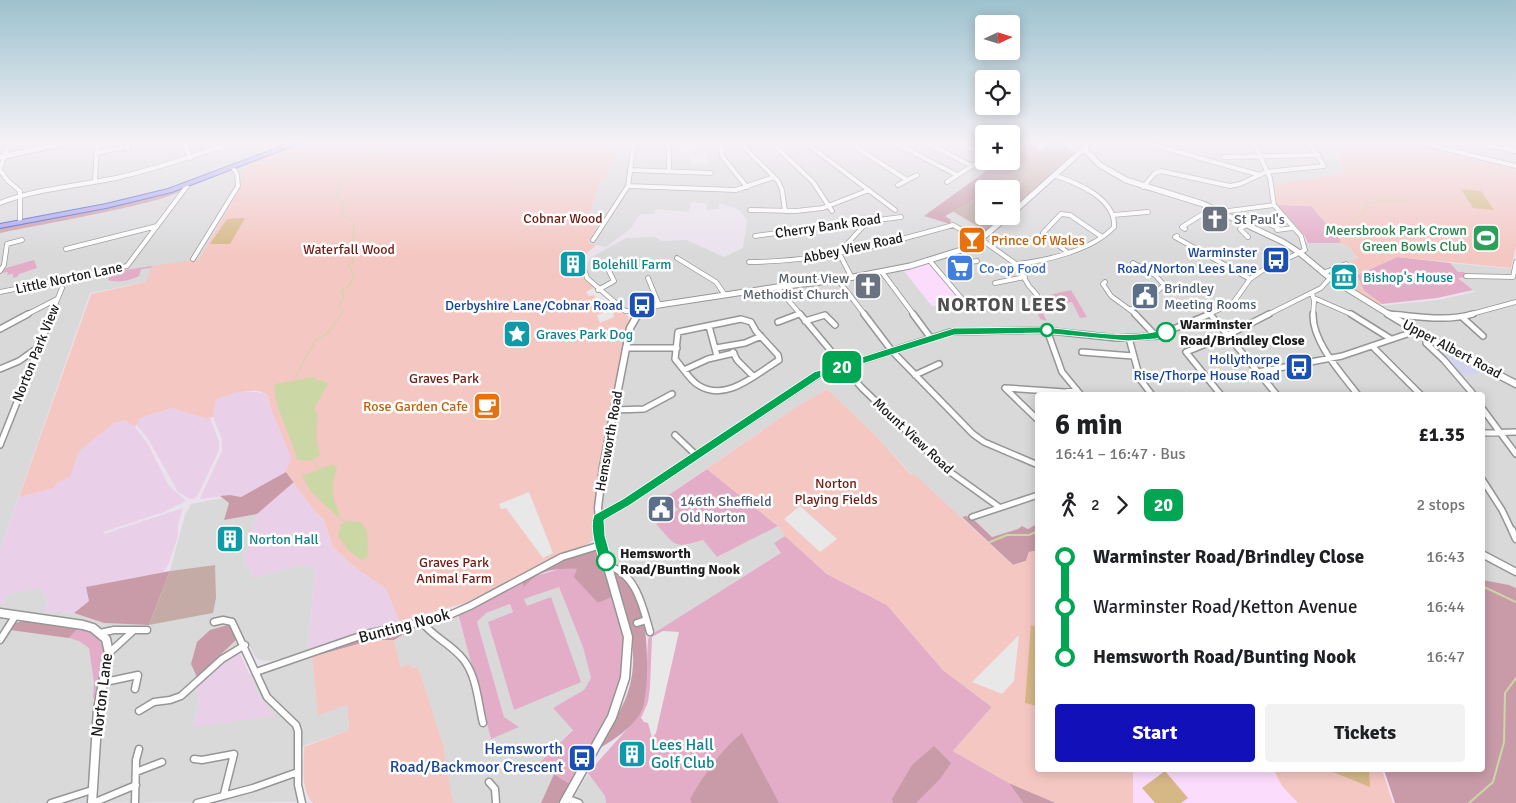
<!DOCTYPE html>
<meta charset="utf-8">
<style>
:root{--surface:#fff;--page:#f2f2f2;--text:#202124;--muted:#757577;--accent:#1210b9}
body{margin:0;font-family:Signika,sans-serif;background:var(--page);color:var(--text);height:100vh;display:flex;flex-direction:column;font-size:19px;white-space:nowrap}
*{box-sizing:border-box;margin:0}
p{font-size:16px;color:var(--muted)}
.icon{flex:none;width:28px;height:28px;fill:none;stroke:currentColor;stroke-width:2;stroke-linecap:round;stroke-linejoin:round}
.map{position:relative;flex:1;overflow:hidden}
.side{position:absolute;left:1035px;top:392px;width:450px;height:380px;display:flex;flex-direction:column;background:var(--surface);border-radius:5px;box-shadow:0 2px 12px #0003}
.side>*{flex:none}
.badge{padding:0 10px;border-radius:8px;font-size:18px;line-height:32px}
.needle{width:32px;rotate:86deg}
.tools{position:absolute;left:975px;top:15px;display:grid;gap:10px}
.tools a{display:grid;place-items:center;width:45px;height:45px;border-radius:5px;background:var(--surface);box-shadow:0 2px 12px #0003;font-size:25px}
.map>.badge{position:absolute;translate:-50% -50%;box-shadow:0 0 0 2px #fff}
.legs{display:flex;align-items:center;gap:8px;height:55px;padding:0 20px;font-size:16px}
.legs p{margin-inline-start:auto}
.headline{display:flex;align-items:center;justify-content:space-between;height:85px;padding:0 20px}
h1{font-size:28px;font-weight:700;line-height:38px}
.primary-button{display:flex;gap:10px;margin-top:auto;padding:10px 20px}
.primary-button a{flex:1;height:58px;border-radius:5px;background:var(--accent);color:#fff;font-size:20px;font-weight:700;line-height:58px;text-align:center}
.primary-button a+a{background:var(--page);color:var(--text)}
ul{padding:0 20px;list-style:none}
li{display:flex;align-items:center;gap:18px;height:50px;font-size:19px}
li i{display:grid;place-items:center;width:8px;height:100%;margin:0 6px;background:currentColor}
li i::after{content:'';width:12px;height:12px;margin:-6px;border:4px solid;border-radius:50%;background:var(--surface)}
li p{margin-inline-start:auto}
li:first-child i{background:linear-gradient(#0000 50%,currentColor 0)}
li:last-child i{background:linear-gradient(currentColor 50%,#0000 0)}
.map>svg:first-child{display:block}
.residential{fill:#d9d9da}
.commercial{fill:#d4d3ed}
.education{fill:#fcdcfc}
.farmland{fill:#eacfe8}
.grass{fill:#e3acc7}
.forest{fill:#c99ba8}
.cemetery{fill:#c4aba6}
.park{fill:#f4c7c2}
.pitch{fill:#d6b886}
.parking{fill:#e8e8e8}
.water{fill:#ccd7a6}
.lines{fill:none;stroke-linecap:round;stroke-linejoin:round}
.stream-far1{stroke:#ccd7a6;stroke-width:1}
.stream{stroke:#ccd7a6;stroke-width:2}
.minor-far2-casing{stroke:#969696;stroke-width:5.5}
.minor-far1-casing{stroke:#969696;stroke-width:8}
.minor-casing{stroke:#969696;stroke-width:9}
.tertiary-far2-casing{stroke:#969696;stroke-width:7}
.tertiary-far1-casing{stroke:#969696;stroke-width:9}
.tertiary-casing{stroke:#969696;stroke-width:11}
.trunk-casing{stroke:#3264c9;stroke-width:2}
.minor-far2{stroke:#fff;stroke-width:4}
.minor-far1{stroke:#fff;stroke-width:5}
.minor{stroke:#fff;stroke-width:6}
.tertiary-far2{stroke:#fff;stroke-width:5}
.tertiary-far1{stroke:#fff;stroke-width:6}
.tertiary{stroke:#fff;stroke-width:8}
.trunk{fill:#b0a0ea;fill-rule:evenodd}
.line-1{fill:#00a651;stroke:#fff}
.stop-1-dot{fill:#fff;stroke:#00a651;stroke-width:2.5}
.labels{text-anchor:middle;dominant-baseline:central;stroke-width:5;stroke-linejoin:round;paint-order:stroke}
.park-label{font-size:14px;fill:#711c14;stroke:#fff}
.worship-label{font-size:14px;fill:#5b616d;stroke:#fff;text-anchor:start}
.street-label{font-size:14px;fill:#1c1c1c;stroke:#fff}
.leisure-label{font-size:14px;fill:#27864d;stroke:#fff;text-anchor:end}
.food-label{font-size:14px;fill:#c56008;stroke:#fff;text-anchor:start}
.transit-label{font-size:14px;fill:#164399;stroke:#fff;text-anchor:end}
.culture-label{font-size:14px;fill:#0d838f;stroke:#fff;text-anchor:start}
.shop-label{font-size:14px;fill:#366cbe;stroke:#fff;text-anchor:start}
.service-label{font-size:14px;fill:#4e5e75;stroke:#fff;text-anchor:start}
.stop-label{font-size:14px;font-weight:bold;fill:#1c1c1c;stroke:#fff;text-anchor:start}
.near-street-label{font-size:16px;fill:#1c1c1c;stroke:#fff}
.near-culture-label{font-size:16px;fill:#0d838f;stroke:#fff;text-anchor:start}
.near-transit-label{font-size:16px;fill:#164399;stroke:#fff;text-anchor:end}
.district-label{font-size:19px;font-weight:bold;letter-spacing:1px;fill:#4f4f4f;stroke:#fff}
</style>
<div class="map">
<svg width="1516" height="803" viewBox="0 0 1516 803">
<rect width="100%" height="100%" fill="#eae3ed"/>
<path class="residential" d="M0 143H304L250 163 240 188 199 259 146 282 90 293 0 550Z
M609 143H681V152L688 153 691 164 706 157V149L710 145H720L731 148 739 145 744 149 757 147 803 143 812 148 825 143 855 147 863 143H878L892 151 895 143H984V161H1000L925 216 952 211 986 231 1003 216H1011V209L1075 152 1059 143H1331L1345 173 1275 184 1277 205 1308 243H1340L1349 247 1358 259 1325 272 1378 306 1438 300 1475 292 1458 277V272L1450 263 1514 269 1516 263V588L1509 585 1483 580 1482 395H1038L1037 524 1028 529 1022 526 1018 529 992 537 972 518 966 516 961 517 914 475H912L877 437 827 389 796 407 667 496 678 510 683 546 703 540 717 557 778 526 785 536 774 543 782 553 654 633 648 639 644 624 636 626 634 621 643 616 610 567 600 536 603 467 630 328V314L616 305 598 290 585 272 590 258 626 238 655 237 662 241 687 240 724 257 743 248 747 221 740 210 719 203V209L706 210 708 204 691 202 689 212 656 209 654 214H640L630 229 606 247 588 243 597 226 587 224 600 178 614 155Z
M1417 143 1516 144V168L1439 150Z
M223 498 229 503 224 520 257 514 244 558 254 578 298 565 315 568 308 651 271 661 259 660 255 657 248 643 222 659 199 680 200 683 197 687 199 706 193 726 275 716 261 700 249 674 312 653 318 714 347 704 349 730 298 748 301 802 0 803V604H4L7 594 40 587 48 599 45 611 74 613 104 623 149 625 213 613 215 565 170 571 185 515 191 504Z
M559 587 583 647 591 678 584 690 553 708 573 729 540 762 554 774 543 799 541 803H453L442 739H441L435 724 418 667 412 668 410 665 401 667 394 640 418 626 458 613 491 739 504 717 477 622 486 613 510 604 513 612 488 622 514 710 551 598 527 607 524 599Z
M588 773 605 796 606 803H571Z"/>
<path class="commercial" d="M681 143H803L781 152 775 146 761 150 757 147 744 149 739 145 731 148 720 145H710V149H706L705 154 709 163 691 164 688 153 681 152Z
M803 143H863L843 154 825 143 812 148Z
M1429 347H1435L1474 363 1484 373 1459 376Z"/>
<path class="education" d="M929 263 962 303 932 306 903 270Z
M1133 770H1384L1395 803H1133Z"/>
<path class="farmland" d="M243 391 263 393 268 397 271 410 281 430 292 460 286 472 241 497 230 495 202 499 200 498 222 451V439L213 417 216 400 224 396Z
M171 408 210 418 219 442V450L211 467 198 495 194 499H190L178 492 147 437 136 425 140 418Z
M124 420 135 427 148 444 169 486 186 501 164 512 103 532 104 534 183 508 178 524V536L168 565 163 572 87 587 89 601 74 613 45 611 48 599 40 588 7 594 4 604H0V550L19 497 54 488 57 483 69 477 78 452 114 423Z
M294 482 314 510 324 520 333 547 356 568 386 589 399 621 351 635 308 651 315 569 298 565 254 578 244 558 257 514Z
M240 654 261 700 275 716 193 727 199 706 197 686 216 667 233 655Z"/>
<path class="grass" d="M1277 205 1311 206 1340 239V243H1308L1304 235Z
M1397 257 1450 263 1458 272H1464L1468 277 1458 278 1473 290 1437 298 1382 304 1364 291 1357 275Z
M34 260 37 268 19 274 17 277 13 278V274L7 275 8 272 0 273 6 268Z
M152 266 151 268 141 269 139 276C128 281 120 283 108 280L109 275 98 276V274Z
M1071 290 1087 317 1080 318 1072 302 1039 306 1047 321 1040 319 1032 299Z
M707 469 778 526 717 557 703 540C674 549 676 546 656 524L678 510 667 496Z
M785 536 827 574 887 605 943 670 992 707 953 751 1009 783 1023 803H606L605 796 588 773 636 719 645 699 648 639 654 633 781 553 774 543Z
M563 568 578 569 598 603 614 596 625 638 621 682 607 721 570 784 554 774 540 762 573 730 553 708 584 690 591 678 583 647 559 587 524 599 527 606 551 597 581 682 514 710 488 622 513 612 510 604 486 613 477 622 504 717 519 727 491 739 458 613 521 579 524 586 532 577Z
M77 629C116 635 103 668 97 695L93 699 94 682 89 648 79 641 69 638Z"/>
<path class="forest" d="M1025 143H1042L1037 148 1041 150 989 189H984V193L969 203 945 216 951 220 950 224 924 216 1000 161H1011V153Z
M181 190C172 202 26 227 0 233V228L99 209Z
M286 472 294 482 257 514 224 520 229 503 220 496 230 495 241 497Z
M966 516 972 518 992 537 1018 529 1022 526 1028 529 1037 524V551L1029 552 1026 561 1013 565 962 517Z
M592 550 597 551 599 555 612 597 598 603 574 577 577 569C556 568 538 570 524 587L521 579 562 558Z
M610 567C629 572 638 599 643 616L634 621 636 626 644 624C648 640 649 700 641 712 632 728 616 738 600 748 608 732 618 716 625 700 644 655 626 609 610 567Z
M170 571 149 625 104 623 74 613 89 601 86 587Z
M1483 580 1509 585 1516 588V803H1395L1384 770H1482Z
M22 621 77 629 69 638 10 630 16 623Z
M228 625 232 627 236 640 197 677 191 664 197 642 210 630Z
M418 626 394 640H373L312 657 385 631Z
M742 733 779 803H692L690 799C703 776 721 750 742 733Z
M934 746 951 763 940 779 916 803H893L892 799 912 765Z
M554 774 570 784 558 803H541Z
M1009 783 1056 803H1023Z"/>
<path class="cemetery" d="M1050 143H1059L1076 153 1011 209V189H989Z
M984 193V216H1003L986 231 952 211 969 203Z
M215 565 216 598 213 613 149 625 170 571Z"/>
<path class="park" d="M304 143H609L614 155 605 178 600 179 587 223 597 226 588 243 596 245 584 256 583 277 614 306 628 316 629 320 595 501 596 538 588 544 555 557 466 603 399 621 386 589 356 568 333 547 324 520 314 510 286 472 291 459C286 443 279 428 272 412 270 408 270 401 268 397 260 384 226 394 216 400L213 417 206 418 171 408 140 418 135 427 124 420 114 423 78 452 70 477 57 483 54 488 19 497 91 294 146 282 152 266 199 259 240 188 242 179 241 173 250 163Z
M1331 143H1417L1439 150 1516 168V246L1511 268 1397 257 1357 275 1364 291 1382 304 1376 305 1325 273 1358 258 1349 247 1340 243V239L1311 206 1277 205 1275 184 1345 173 1338 155Z
M827 389 877 437 911 475 914 474 1013 565 1026 561 1029 552 1037 551 1038 770H1133V803H1056L1009 783 953 751 992 707 943 670 887 605 827 574 785 536 778 526 707 469 705 470 796 407Z
M373 640H394L401 667 410 664 412 668 418 667 441 739H442L453 803H313C300 790 304 764 304 747L349 730 347 705 318 715 312 657Z
M1274 770H1382L1393 803H1298L1282 786Z"/>
<path class="pitch" d="M1461 189 1481 191 1494 210 1473 208Z
M245 218 230 244H210L227 219Z
M1473 229 1499 237 1497 246 1472 239Z
M1031 625 1037 627V706L1025 703Z
M1328 770H1369L1370 787Z
M1165 771 1188 798 1181 803H1155L1142 788Z"/>
<path class="parking" d="M681 143 694 144V155L705 154 709 163 691 164 688 153 681 152Z
M593 288 618 308 613 310 614 317 600 323 597 315 603 313 594 295 589 296 586 292Z
M529 492 553 553 543 558 506 508 501 509 499 504Z
M800 506 837 539 820 552 784 519Z
M663 631 679 632 656 733 652 738 648 723 644 722 641 718 648 702 650 687 652 637Z
M1019 635 1014 681 1002 694 972 682Z"/>
<path class="water" d="M314 377 318 381 322 380 328 384 314 409 318 414 316 435 320 456 309 461 297 460C293 437 272 405 275 384Z
M333 464 337 468C333 479 331 490 335 502 337 508 340 511 339 518L311 492 302 476Z
M349 521 361 522 367 531 368 556 362 560 349 551 338 536 341 524Z"/>
<g class="lines">
<path class="stream-far1" d="M341 185 352 171 361 166 381 143
M342 186 336 193 343 206 341 212 354 224 353 241
M1337 235 1353 220 1364 213 1365 204 1390 200 1410 202
M296 376 315 341 328 333 343 312 339 306 344 297 341 290 349 286 354 275 348 265 353 263V244
M313 459 319 470
M339 518 346 522"/>
<path class="stream" d="M990 542 1007 535H1029L1038 531
M1482 586 1516 602
M1469 803 1493 782 1504 742 1505 693 1516 678"/>
<g class="minor-far2-casing">
<path id="minor-far2" d="M185 143 190 158
M669 143V171
M721 143 722 156 747 187
M740 143 778 181 782 190 785 211
M772 143 813 182 832 211
M806 143 895 210
M849 143 907 180
M895 143 957 175
M927 143 972 166
M960 143 984 155
M1147 143 1260 175
M1421 143 1516 166
M1479 143 1516 151
M96 153 128 146V150
M1224 157 1319 155
M0 169 9 143
M0 170 8 181 20 191V222
M630 170 711 173
M95 181 97 143
M947 182 984 158
M898 185 917 175
M628 186 736 190 774 177
M1143 187 1155 173 1161 171 1230 186 1240 184 1266 172 1324 166 1309 143
M0 203C38 188 80 186 120 177 158 168 194 156 231 143
M750 210 796 211 823 208 869 190
M1221 212 1274 205
M1113 215 1148 212
M1260 220 1278 228
M1246 225 1240 229 1248 237
M1185 229 1182 227 1212 208
M1277 230 1293 228
M755 236 901 217
M1177 236 1175 237 1250 279
M593 240 628 186 634 143
M982 240 1016 264 1029 286 1037 295
M66 249 157 226
M962 251 971 262 977 261
M1067 252 1043 233 1061 214 1070 215 1102 237
M677 258 716 282 725 295
M193 259 238 186 237 174 233 168
M930 261 963 300
M749 262C819 262 886 244 953 225L981 241
M1016 264C1046 261 1093 250 1114 227 1116 198 1077 183 1054 175
M0 271 4 265 7 244 22 240
M585 272 587 278 625 311 641 310
M882 272 914 315
M1323 273 1346 264
M1466 276 1513 277 1516 262
M648 278 659 305
M852 278 839 253 867 222
M838 280 865 315
M1105 282 1103 284 1111 296 1137 315
M995 283 1025 277
M777 287 801 315
M598 290 614 281 609 271 618 264
M0 292 127 266 187 186
M1312 293 1314 301 1313 315
M1314 298 1353 315
M1130 310 1148 300 1164 285 1155 275 1133 263
M1388 314 1406 315
M26 315 57 299
M51 315 62 288
M796 315 799 314
M1207 315 1233 303 1250 279 1263 270 1305 250 1301 236 1274 205 1270 178 1254 143
M1267 315 1321 288 1330 278
M1468 315 1516 302"/>
</g>
<g class="minor-far1-casing">
<path id="minor-far1" d="M800 314 861 387 946 469 999 507
M864 314 892 351 973 434 984 442 1038 465
M913 314 930 337
M1135 314 1156 336
M1210 314 1277 395
M1313 314C1312 342 1342 374 1358 395
M1351 314 1391 339
M1388 314C1416 316 1446 322 1473 314
M1462 317 1483 336
M741 319 751 322 756 331 778 355 779 360C756 374 726 403 698 385 690 380 682 367 675 359L678 332Z
M805 321 825 315 835 325
M778 322 799 314
M709 326 717 356
M0 329 28 314
M1047 330 1062 372 1081 395
M1129 338 1140 379 1152 395
M1428 338 1426 343 1444 360 1474 395
M1372 346 1421 395
M626 348H677
M716 348 745 343 761 336
M733 352 737 360 753 376
M1082 352 1133 356
M0 369 19 361 36 349
M684 370 708 359 734 353
M1258 372 1342 356 1416 331
M915 375 939 364
M1221 395 1186 352 1228 335 1269 314
M1482 408 1516 454
M615 410 644 409 672 394
M1038 420 1005 388 1065 392 1077 390
M1482 433 1516 432
M675 435 696 455
M0 445 52 314
M1482 479 1502 510 1512 531
M972 517 1038 495
M598 518 627 502 818 375 950 332 1041 330 1117 338 1156 336 1210 314"/>
</g>
<g class="minor-casing">
<path id="minor" d="M1512 530 1516 539
M1482 554 1516 572
M608 566C636 573 643 607 650 632
M214 622 223 620 232 622 267 697 296 725 298 731V785L302 803
M422 622C433 637 451 644 463 659 477 676 478 703 483 723
M637 623 646 620
M100 633 114 630H147
M0 640 16 615
M109 653 133 631
M256 672 366 634 445 617 470 606 562 557 601 545
M105 682 138 675 135 689
M139 711 154 702 170 700 181 696 222 659 245 645
M194 759 202 760 234 754 224 794
M136 772 162 762
M489 782 495 789 496 803
M566 798 579 803
M51 803 92 790
M93 803 136 785
M135 803 136 760 139 749
M197 803 253 788 298 772"/>
</g>
<g class="tertiary-far2-casing">
<path id="tertiary-far2" d="M1084 149 1100 165 1126 180 1203 204 1283 242 1300 253 1330 278 1390 315
M0 157 65 143
M1011 214 1086 147 1087 143
M637 315 645 309 659 305 777 287 838 280 910 266 971 247 1008 216"/>
</g>
<g class="tertiary-far1-casing">
<path id="tertiary-far1" d="M1388 314 1428 338 1516 384
M600 531 598 508 603 467 630 328 638 314"/>
</g>
<g class="tertiary-casing">
<path id="tertiary" d="M0 613 83 625 93 628 106 639 109 653 98 709 92 803
M564 803 612 717 625 678 628 637 600 539 599 530"/>
</g>
<g class="trunk-casing">
<path id="trunk" d="M291 143H300L172 192 106 208 0 228V224L106 204 168 189Z"/>
</g>
<use href="#minor-far2" class="minor-far2"/>
<use href="#minor-far1" class="minor-far1"/>
<use href="#minor" class="minor"/>
<use href="#tertiary-far2" class="tertiary-far2"/>
<use href="#tertiary-far1" class="tertiary-far1"/>
<use href="#tertiary" class="tertiary"/>
<use href="#trunk" class="trunk"/>
</g>
<linearGradient id="sky" x2="0" y2="1"><stop stop-color="#9dc2ce"/><stop offset="0.56" stop-color="#f6f2f7"/><stop offset="1" stop-color="#f6f2f7" stop-opacity="0"/></linearGradient>
<rect width="1516" height="255" fill="url(#sky)"/>
<path class="line-1" d="M1042 327C1082 330 1127 341 1166 329L1171 332 1156 339 1128 341 1042 333 954 335 821 377 630 505 604 520 605 536 612 561 610 565H602C596 552 589 528 594 515L623 499 814 372 954 328Z"/>
<defs>
<g id="church-square" transform="scale(1.4375)"><rect x="-9" y="-9" width="18" height="18" rx="4" fill="#6b7280" stroke="#fff"/><path d="M-1.2-6h2.4v3.5h3.3v2.4h-3.3V6h-2.4V-.1h-3.3v-2.4h3.3Z" fill="#fff"/></g>
<g id="stadium-square" transform="scale(1.4375)"><rect x="-9" y="-9" width="18" height="18" rx="4" fill="#2e9e5b" stroke="#fff"/><path d="M0-5a6.5 5 0 1 0 0 10a6.5 5 0 1 0 0-10ZM-3.5-1.8h7v3.6h-7Z" fill="#fff"/></g>
<g id="bar-square" transform="scale(1.4375)"><rect x="-9" y="-9" width="18" height="18" rx="4" fill="#e8710a" stroke="#fff"/><path d="M-6-5H6L.8 .8V4.5H3.5V6h-7V4.5H-.8V.8Z" fill="#fff"/></g>
<g id="bus-square" transform="scale(1.4375)"><rect x="-9" y="-9" width="18" height="18" rx="4" fill="#1a4fb4" stroke="#fff"/><path d="M-5-6H5V4H4V6H2V4H-2V6H-4V4H-5ZM-3.5-4V0h7V-4ZM-3.5 1.2v1.5H-2V1.2ZM2 1.2v1.5H3.5V1.2Z" fill="#fff"/></g>
<g id="building-square" transform="scale(1.4375)"><rect x="-9" y="-9" width="18" height="18" rx="4" fill="#0f9aa8" stroke="#fff"/><path d="M-4-6H4V6H1V3H-1V6H-4ZM-2.5-4.3h1.7v1.8h-1.7ZM.8-4.3h1.7v1.8H.8ZM-2.5-1h1.7V.8h-1.7ZM.8-1h1.7V.8H.8Z" fill="#fff"/></g>
<g id="supermarket-square" transform="scale(1.4375)"><rect x="-9" y="-9" width="18" height="18" rx="4" fill="#3f7fe0" stroke="#fff"/><path d="M-6-5.5h2.5l.6 2H6L4.5 2H-2.5L-4.4-4H-6ZM-1.5 3.2a1.3 1.3 0 1 0 .1 0ZM3 3.2a1.3 1.3 0 1 0 .1 0Z" fill="#fff"/></g>
<g id="museum-square" transform="scale(1.4375)"><rect x="-9" y="-9" width="18" height="18" rx="4" fill="#0f9aa8" stroke="#fff"/><path d="M0-6L6-3V-2H-6V-3ZM-5-1h2V3h-2ZM-1-1h2V3h-2ZM3-1h2V3H3ZM-6 4H6V6H-6Z" fill="#fff"/></g>
<g id="civic-square" transform="scale(1.4375)"><rect x="-9" y="-9" width="18" height="18" rx="4" fill="#5c6f8a" stroke="#fff"/><path d="M-.6-6.5H3V-4.5H.6V-3L4-1V1h2V6H-6V1h2V-1L-.6-3ZM-1.2 2.5V6h2.4V2.5Z" fill="#fff"/></g>
<g id="sight-square" transform="scale(1.4375)"><rect x="-9" y="-9" width="18" height="18" rx="4" fill="#0f9aa8" stroke="#fff"/><path d="M0-6L1.8-2.2L6-1.7L2.9 1.2L3.7 5.4L0 3.3L-3.7 5.4L-2.9 1.2L-6-1.7L-1.8-2.2Z" fill="#fff"/></g>
<g id="cafe-square" transform="scale(1.4375)"><rect x="-9" y="-9" width="18" height="18" rx="4" fill="#e8710a" stroke="#fff"/><path d="M-5.5-4.5H6V0H3Q3 3.5 0 3.5H-2.5Q-5.5 3.5-5.5 0ZM3-3.2v2h1.7v-2ZM-6 4.5H4V6H-6Z" fill="#fff"/></g>
</defs>
<g fill-rule="evenodd">
<use href="#church-square" x="1215" y="219"/>
<use href="#stadium-square" x="1486" y="238"/>
<use href="#bar-square" x="972" y="240"/>
<use href="#bus-square" x="1276" y="260"/>
<use href="#building-square" x="573" y="264"/>
<use href="#supermarket-square" x="960" y="268"/>
<use href="#museum-square" x="1344" y="277"/>
<use href="#church-square" x="868" y="286"/>
<use href="#civic-square" x="1145" y="296"/>
<use href="#bus-square" x="642" y="305"/>
<use href="#sight-square" x="517" y="334"/>
<use href="#bus-square" x="1299" y="367"/>
<use href="#cafe-square" x="487" y="406"/>
<use href="#civic-square" x="661" y="509"/>
<use href="#building-square" x="230" y="539"/>
<use href="#building-square" x="632" y="754"/>
<use href="#bus-square" x="582" y="758"/>
</g>
<g class="stop-1-dot">
<circle cx="1047" cy="330" r="6"/>
<circle cx="1166" cy="332" r="9"/>
<circle cx="606" cy="561" r="9"/>
</g>
<g class="labels">
<g class="park-label">
<text x="563" y="218">Cobnar Wood</text>
<text x="349" y="249">Waterfall Wood</text>
<text x="444" y="378">Graves Park</text>
<text x="836" y="483">Norton<tspan x="836" dy="16">Playing Fields</tspan></text>
<text x="454" y="562">Graves Park<tspan x="454" dy="16">Animal Farm</tspan></text>
</g>
<g class="worship-label">
<text x="1234" y="219">St Paul's</text>
<text x="849" y="278" text-anchor="end">Mount View<tspan x="849" dy="16">Methodist Church</tspan></text>
</g>
<g class="street-label">
<text transform="translate(828 226) rotate(-8)">Cherry Bank Road</text>
<text transform="translate(853 248) rotate(-12)">Abbey View Road</text>
<text transform="translate(69 278) rotate(-12)">Little Norton Lane</text>
<text transform="translate(1452 349) rotate(28)">Upper Albert Road</text>
<text transform="translate(36 353) rotate(-68)">Norton Park View</text>
<text transform="translate(913 436) rotate(43)">Mount View Road</text>
<text transform="translate(609 441) rotate(-80)">Hemsworth Road</text>
</g>
<g class="leisure-label">
<text x="1467" y="230">Meersbrook Park Crown<tspan x="1467" dy="16">Green Bowls Club</tspan></text>
</g>
<g class="food-label">
<text x="991" y="240">Prince Of Wales</text>
<text x="468" y="406" text-anchor="end">Rose Garden Cafe</text>
</g>
<g class="transit-label">
<text x="1257" y="252">Warminster<tspan x="1257" dy="16">Road/Norton Lees Lane</tspan></text>
<text x="623" y="305">Derbyshire Lane/Cobnar Road</text>
<text x="1280" y="359">Hollythorpe<tspan x="1280" dy="16">Rise/Thorpe House Road</tspan></text>
</g>
<g class="culture-label">
<text x="592" y="264">Bolehill Farm</text>
<text x="1363" y="277">Bishop's House</text>
<text x="536" y="334">Graves Park Dog</text>
<text x="249" y="539">Norton Hall</text>
</g>
<g class="shop-label">
<text x="979" y="268">Co-op Food</text>
</g>
<g class="service-label">
<text x="1164" y="288">Brindley<tspan x="1164" dy="16">Meeting Rooms</tspan></text>
<text x="680" y="501">146th Sheffield<tspan x="680" dy="16">Old Norton</tspan></text>
</g>
<g class="stop-label">
<text x="1180" y="324">Warminster<tspan x="1180" dy="16">Road/Brindley Close</tspan></text>
<text x="620" y="553">Hemsworth<tspan x="620" dy="16">Road/Bunting Nook</tspan></text>
</g>
<g class="near-street-label">
<text transform="translate(404 626) rotate(-15)">Bunting Nook</text>
<text transform="translate(102 695) rotate(-83)">Norton Lane</text>
</g>
<g class="near-culture-label">
<text x="651" y="745">Lees Hall<tspan x="651" dy="18">Golf Club</tspan></text>
</g>
<g class="near-transit-label">
<text x="563" y="749">Hemsworth<tspan x="563" dy="18">Road/Backmoor Crescent</tspan></text>
</g>
<g class="district-label">
<text x="1002" y="305">NORTON LEES</text>
</g>
</g>
</svg>
<div class="tools">
<a><svg class="needle" viewBox="-14 -14 28 28"><path d="M0-13l5 13h-10z" fill="#e53935"/><path d="M0 13l5-13h-10z" fill="#757577"/></svg></a>
<a><svg class="icon" aria-label="locate" viewBox="0 0 24 24"><circle cx="12" cy="12" r="6"/><path d="M12 2v4M12 18v4M2 12h4M18 12h4"/></svg></a>
<a>+</a>
<a>−</a>
</div>
<b class="badge" style="left:842px;top:367px;background:#00a651;color:#fff">20</b>
<section class="side">
<div class="headline"><div><h1>6 min</h1><p>16:41 – 16:47 · Bus</p></div><b>£1.35</b></div>
<div class="legs"><svg class="icon" aria-label="walk" viewBox="0 0 24 24"><circle cx="13" cy="4" r="2"/><path d="M13 8l-2 6 4 7M11 14l-3 7M7 12l3-4h3l4 4"/></svg>2<svg class="icon" aria-label="forward" viewBox="0 0 24 24"><path d="M9 5l7 7-7 7"/></svg><b class="badge" style="background:#00a651;color:#fff">20</b><p>2 stops</p></div>
<ul>
<li><i style="color:#00a651"></i><b>Warminster Road/Brindley Close</b><p>16:43</p></li>
<li><i style="color:#00a651"></i><span>Warminster Road/Ketton Avenue</span><p>16:44</p></li>
<li><i style="color:#00a651"></i><b>Hemsworth Road/Bunting Nook</b><p>16:47</p></li>
</ul>
<div class="primary-button"><a>Start</a><a>Tickets</a></div>
</section>
</div>
